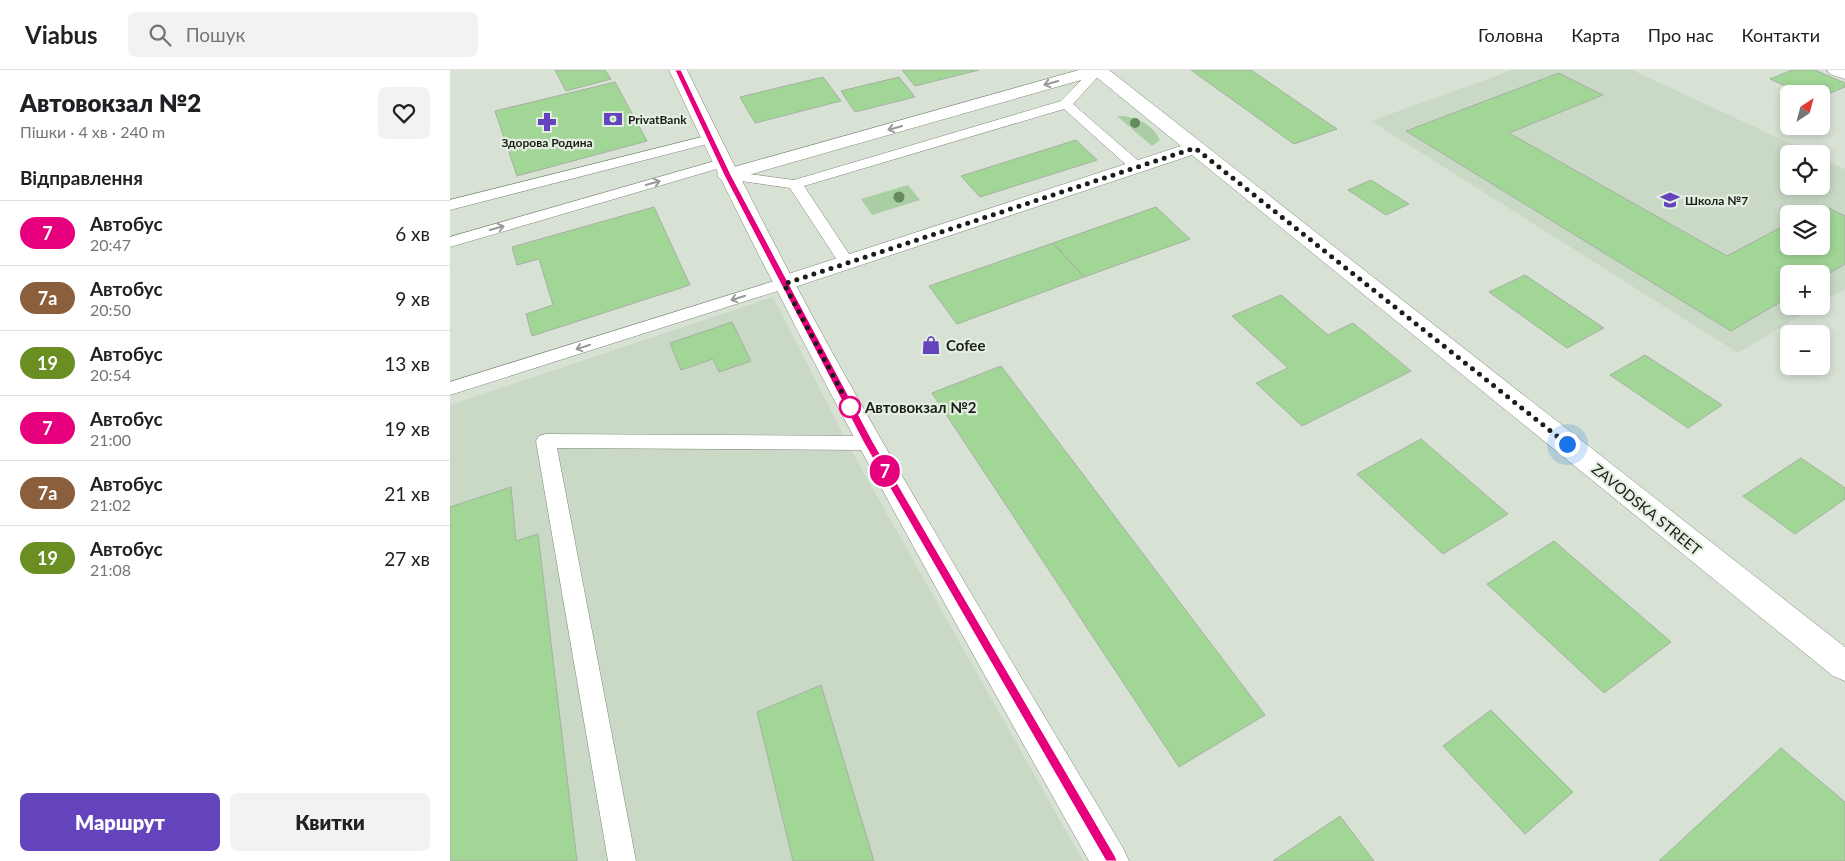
<!DOCTYPE html>
<html lang="uk">
<meta charset="utf-8">
<style>
:root{--surface:#fff;--page:#f2f2f2;--text:#202124;--muted:#757577;--line:#e0e0e0;--accent:#6444bd}
body{margin:0;font-family:Lato,sans-serif;background:var(--page);color:var(--text);height:100vh;display:flex;flex-direction:column;font-size:19px;white-space:nowrap}
*{box-sizing:border-box;margin:0}
p{font-size:16px;color:var(--muted)}
.icon{flex:none;width:28px;height:28px;fill:none;stroke:currentColor;stroke-width:2;stroke-linecap:round;stroke-linejoin:round}
.map{position:relative;flex:1;overflow:hidden}
.details{display:flex;flex-direction:column;background:var(--surface);width:450px}
.details>*{flex:none}
.badge{padding:0 10px;border-radius:16px;font-size:18px;line-height:32px}
.needle{width:32px;rotate:36deg}
.controls{position:absolute;left:1330px;top:15px;display:grid;gap:10px}
.controls a{display:grid;place-items:center;width:50px;height:50px;border-radius:8px;background:var(--surface);box-shadow:0 2px 8px #0003;font-size:25px}
.you{position:absolute;width:25px;height:25px;margin:-12px;border:4px solid #fff;border-radius:50%;background:#1a73e8;box-shadow:0 0 0 8px #1a73e833}
.map>.badge{position:absolute;translate:-50% -50%;box-shadow:0 0 0 2px #fff}
h2{padding:0 20px;font-size:19px;line-height:45px}
.round{display:grid;place-items:center;flex:none;width:52px;height:52px;border-radius:8px;background:var(--page)}
.head{display:flex;align-items:center;justify-content:space-between;height:85px;padding:0 20px}
h1{font-size:24px;font-weight:800;line-height:38px}
.primary-button{display:flex;gap:10px;margin-top:auto;padding:10px 20px}
.primary-button a{flex:1;height:58px;border-radius:8px;background:var(--accent);color:#fff;font-size:20px;font-weight:800;line-height:58px;text-align:center}
.primary-button a+a{background:var(--page);color:var(--text)}
ul{padding:0;list-style:none}
li{display:flex;align-items:center;gap:15px;height:65px;padding:0 20px;border-top:1px solid var(--line)}
li div{flex:1}
li b{display:block;font-size:19px}
li em{font-style:normal}
li .badge{min-width:55px;font-weight:700;text-align:center}
header{display:flex;align-items:center;gap:30px;box-sizing:border-box;height:70px;padding:0 25px;background:var(--surface);border-bottom:1px solid var(--line)}
header strong{font-size:24px}
nav{display:flex;gap:28px;margin-inline-start:auto;font-size:18px}
.search{width:350px;height:45px;background:var(--page);display:flex;align-items:center;gap:12px;box-sizing:border-box;padding:0 18px;border-radius:8px;color:var(--muted);font-size:19px}
main{display:flex;flex:1;min-height:0}
.map>svg:first-child{display:block}
.built{fill:#c9d9c5;fill-rule:evenodd}
.green{fill:#aacea3}
.building{fill:#a1d696;stroke:#a6b0a3}
.lines{fill:none;stroke-linecap:round;stroke-linejoin:round}
.service-casing{stroke:#7e887c;stroke-width:1}
.minor-casing{stroke:#7e887c;stroke-width:1}
.tertiary-casing{stroke:#7e887c;stroke-width:1}
.service{fill:#fff;fill-rule:evenodd}
.minor{fill:#fff;fill-rule:evenodd}
.tertiary{fill:#fff;fill-rule:evenodd}
.tree{fill:#67895f}
.oneway{stroke:#989a98}
.line{fill:#e6007e;stroke:#fff}
.walk{stroke:#1a1e19;stroke-width:5;stroke-dasharray:0 9}
.stop-dot{fill:#fff;stroke:#e6007e;stroke-width:2.5}
.labels{text-anchor:middle;dominant-baseline:central;stroke-width:4.5;stroke-linejoin:round;paint-order:stroke}
.far-poi-label{font-size:12px;font-weight:bold;fill:#1a1e19;stroke:#e4efe1;text-anchor:start}
.poi-label{font-size:15px;font-weight:bold;fill:#1a1e19;stroke:#e4efe1;text-anchor:start}
.stop-label{font-size:15px;font-weight:bold;fill:#1a1e19;stroke:#e4efe1;text-anchor:start}
.street-label{font-size:15px;fill:#1a1e19;stroke:#e4efe1}
</style>
<header>
<strong>Viabus</strong>
<div class="search"><svg class="icon" aria-label="search" viewBox="0 0 24 24"><circle cx="10" cy="10" r="6"/><path d="M15 15l6 6"/></svg>Пошук</div>
<nav><a>Головна</a><a>Карта</a><a>Про нас</a><a>Контакти</a></nav>
</header>
<main>
<section class="details">
<div class="head"><div><h1>Автовокзал №2</h1><p>Пішки · 4 хв · 240 m</p></div><a class="round"><svg class="icon" aria-label="heart" viewBox="0 0 24 24"><path d="M12 20l-8-8c-3-5 5-10 8-4 3-6 11-1 8 4z"/></svg></a></div>
<h2>Відправлення</h2>
<ul>
<li><span class="badge" style="background:#e6007e;color:#fff">7</span><div><b>Автобус</b><p>20:47</p></div><em>6 хв</em></li>
<li><span class="badge" style="background:#8b5e3c;color:#fff">7а</span><div><b>Автобус</b><p>20:50</p></div><em>9 хв</em></li>
<li><span class="badge" style="background:#6b8e23;color:#fff">19</span><div><b>Автобус</b><p>20:54</p></div><em>13 хв</em></li>
<li><span class="badge" style="background:#e6007e;color:#fff">7</span><div><b>Автобус</b><p>21:00</p></div><em>19 хв</em></li>
<li><span class="badge" style="background:#8b5e3c;color:#fff">7а</span><div><b>Автобус</b><p>21:02</p></div><em>21 хв</em></li>
<li><span class="badge" style="background:#6b8e23;color:#fff">19</span><div><b>Автобус</b><p>21:08</p></div><em>27 хв</em></li>
</ul>
<div class="primary-button"><a>Маршрут</a><a>Квитки</a></div>
</section>
<div class="map">
<svg width="1395" height="791" viewBox="0 0 1395 791">
<rect width="100%" height="100%" fill="#d7e2d4"/>
<path class="built" d="M1063 0H1182L1363 84H1339V116H1371V88L1395 99V219L1371 233V204H1339V236H1366L1288 283 921 51ZM1339 144H1371V176H1339Z
M323 227 401 380 633 791H0V335Z"/>
<path class="green" d="M667 46C684 45 703 54 710 70L702 76Z
M458 115 470 130 422 145 411 129Z"/>
<path class="building" d="M105 0H155L161 9 116 21Z
M452 0H529L465 16Z
M741 0H801L887 59 844 74Z
M1342 0H1365L1395 13V17L1371 27V24H1353L1320 9Z
M1109 3 1153 25 1059 63 1277 186 1339 153V176H1371V144H1357L1373 135 1395 146V194L1371 208V204H1339V227L1281 261 956 61Z
M373 7 391 31 305 53 290 27Z
M449 7 465 27 405 42 391 21Z
M165 12 197 71 67 106 45 41Z
M626 70 647 90 530 127 511 106Z
M921 110 959 134 936 145 898 120Z
M204 137 240 215 82 266 76 244 103 235 89 189 67 195 62 177Z
M706 137 740 169 634 207 603 173Z
M603 173 634 207 507 254 479 216Z
M1075 205 1154 258 1117 278 1039 222Z
M831 225 878 265 903 253 961 301 852 356 806 313 838 298 782 246Z
M282 252 301 291 269 302 263 289 231 300 220 273Z
M1195 285 1272 335 1238 358 1160 305Z
M551 296 815 645 729 697 482 323Z
M971 369 1058 444 993 484 907 404Z
M1351 388 1395 418V429L1345 464 1293 426Z
M61 417 66 471 88 464 127 791H0V437Z
M1104 471 1221 572 1154 623 1037 514Z
M371 615 424 791H343L307 642Z
M1041 640 1123 722 1075 764 993 676Z
M1331 678 1395 732V791H1209Z
M890 746 924 791H823Z"/>
<g class="lines">
<g class="service-casing">
<path id="service" d="M641 0H654L623 34 692 94 694 97 692 100H682L614 39 354 116 405 193 403 196H391L340 118 277 109 272 108 270 105 272 102 277 101 344 110 611 31Z
M260 65 267 69 265 72 0 140V130Z
M272 89 277 90 279 93 277 96 0 177V167Z
M334 208 340 209 342 213 340 217 0 325V312Z
M96 364 418 366 425 368 428 373 425 378 418 380 107 378 186 791H158L86 371 89 366Z"/>
</g>
<g class="minor-casing">
<path id="minor" d="M629 0H659L1395 577V611L1383 606 742 85 342 218 334 220 326 218 323 213 326 208 731 76 645 6 284 109 277 111 270 109 267 105 270 101Z
M1377 0H1395V9L1380 4Z"/>
</g>
<g class="tertiary-casing">
<path id="tertiary" d="M219 0H237C287 102 338 203 393 302 483 463 579 620 673 778L679 791H639C493 531 345 271 219 0Z"/>
</g>
<use href="#service" class="service"/>
<use href="#minor" class="minor"/>
<use href="#tertiary" class="tertiary"/>
</g>
<g class="tree">
<circle cx="685" cy="53" r="5"/>
<circle cx="449" cy="127" r="5.5"/>
</g>
<defs><path id="oneway-shaft" d="M-6 0H5M1.5-3L5.5 0L1.5 3" fill="none" stroke-width="1.6" stroke-linecap="round" stroke-linejoin="round" transform="scale(1.25)"/></defs>
<g class="oneway">
<use href="#oneway-shaft" transform="translate(601 13) rotate(164)"/>
<use href="#oneway-shaft" transform="translate(445 58) rotate(164)"/>
<use href="#oneway-shaft" transform="translate(203 113) rotate(-16)"/>
<use href="#oneway-shaft" transform="translate(47 158) rotate(-16)"/>
<use href="#oneway-shaft" transform="translate(288 228) rotate(162)"/>
<use href="#oneway-shaft" transform="translate(133 277) rotate(162)"/>
</g>
<path class="line" d="M225 0H231L281 105 423 372 665 786 667 791H656L414 373 274 105Z"/>
<g class="lines">
<path class="walk" d="M400 337 402 341 334 214 745 78 1117 374"/>
</g>
<defs>
<g id="bank-bare" transform="scale(1.5)"><path d="M-6-4H6V4H-6ZM0-2.3a2.3 2.3 0 1 0 0 4.6a2.3 2.3 0 1 0 0-4.6Z" fill="#6444bd" stroke="#e4efe1" stroke-width="2.5" paint-order="stroke"/></g>
<g id="pharmacy-bare" transform="scale(1.5)"><path d="M-2-6h4v4h4v4h-4v4h-4v-4h-4v-4h4Z" fill="#6444bd" stroke="#e4efe1" stroke-width="2.5" paint-order="stroke"/></g>
<g id="school-bare" transform="scale(1.5)"><path d="M0-5L7-2L0 1L-7-2ZM-4 1L0 2.5L4 1V4Q0 6-4 4Z" fill="#6444bd" stroke="#e4efe1" stroke-width="2.5" paint-order="stroke"/></g>
<g id="shop-bare" transform="scale(1.5)"><path d="M-5-2.5h2.3a2.7 3.5 0 0 1 5.4 0H5L5.5 6h-11ZM-1.5-2.5h3a1.5 2.3 0 0 0-3 0Z" fill="#6444bd" stroke="#e4efe1" stroke-width="2.5" paint-order="stroke"/></g>
</defs>
<g fill-rule="evenodd">
<use href="#bank-bare" x="163" y="49"/>
<use href="#pharmacy-bare" x="97" y="52"/>
<use href="#school-bare" x="1220" y="130"/>
<use href="#shop-bare" x="481" y="275"/>
</g>
<circle class="stop-dot" cx="400" cy="337" r="10"/>
<g class="labels">
<g class="far-poi-label">
<text x="178" y="49">PrivatBank</text>
<text x="97" y="72" text-anchor="middle">Здорова Родина</text>
<text x="1235" y="130">Школа №7</text>
</g>
<g class="poi-label">
<text x="496" y="275">Cofee</text>
</g>
<g class="stop-label">
<text x="415" y="337">Автовокзал №2</text>
</g>
<g class="street-label">
<text transform="translate(1197 439) rotate(39)">ZAVODSKA STREET</text>
</g>
</g>
</svg>
<div class="controls">
<a><svg class="needle" viewBox="-14 -14 28 28"><path d="M0-13l5 13h-10z" fill="#e53935"/><path d="M0 13l5-13h-10z" fill="#757577"/></svg></a>
<a><svg class="icon" aria-label="locate" viewBox="0 0 24 24"><circle cx="12" cy="12" r="6"/><path d="M12 2v4M12 18v4M2 12h4M18 12h4"/></svg></a>
<a><svg class="icon" aria-label="layers" viewBox="0 0 24 24"><path d="M12 4l9 5-9 5-9-5zM3 14l9 5 9-5"/></svg></a>
<a>+</a>
<a>−</a>
</div>
<div class="you" style="left:1117px;top:374px"></div>
<b class="badge" style="left:435px;top:401px;background:#e6007e;color:#fff">7</b>
</div>
</main>
